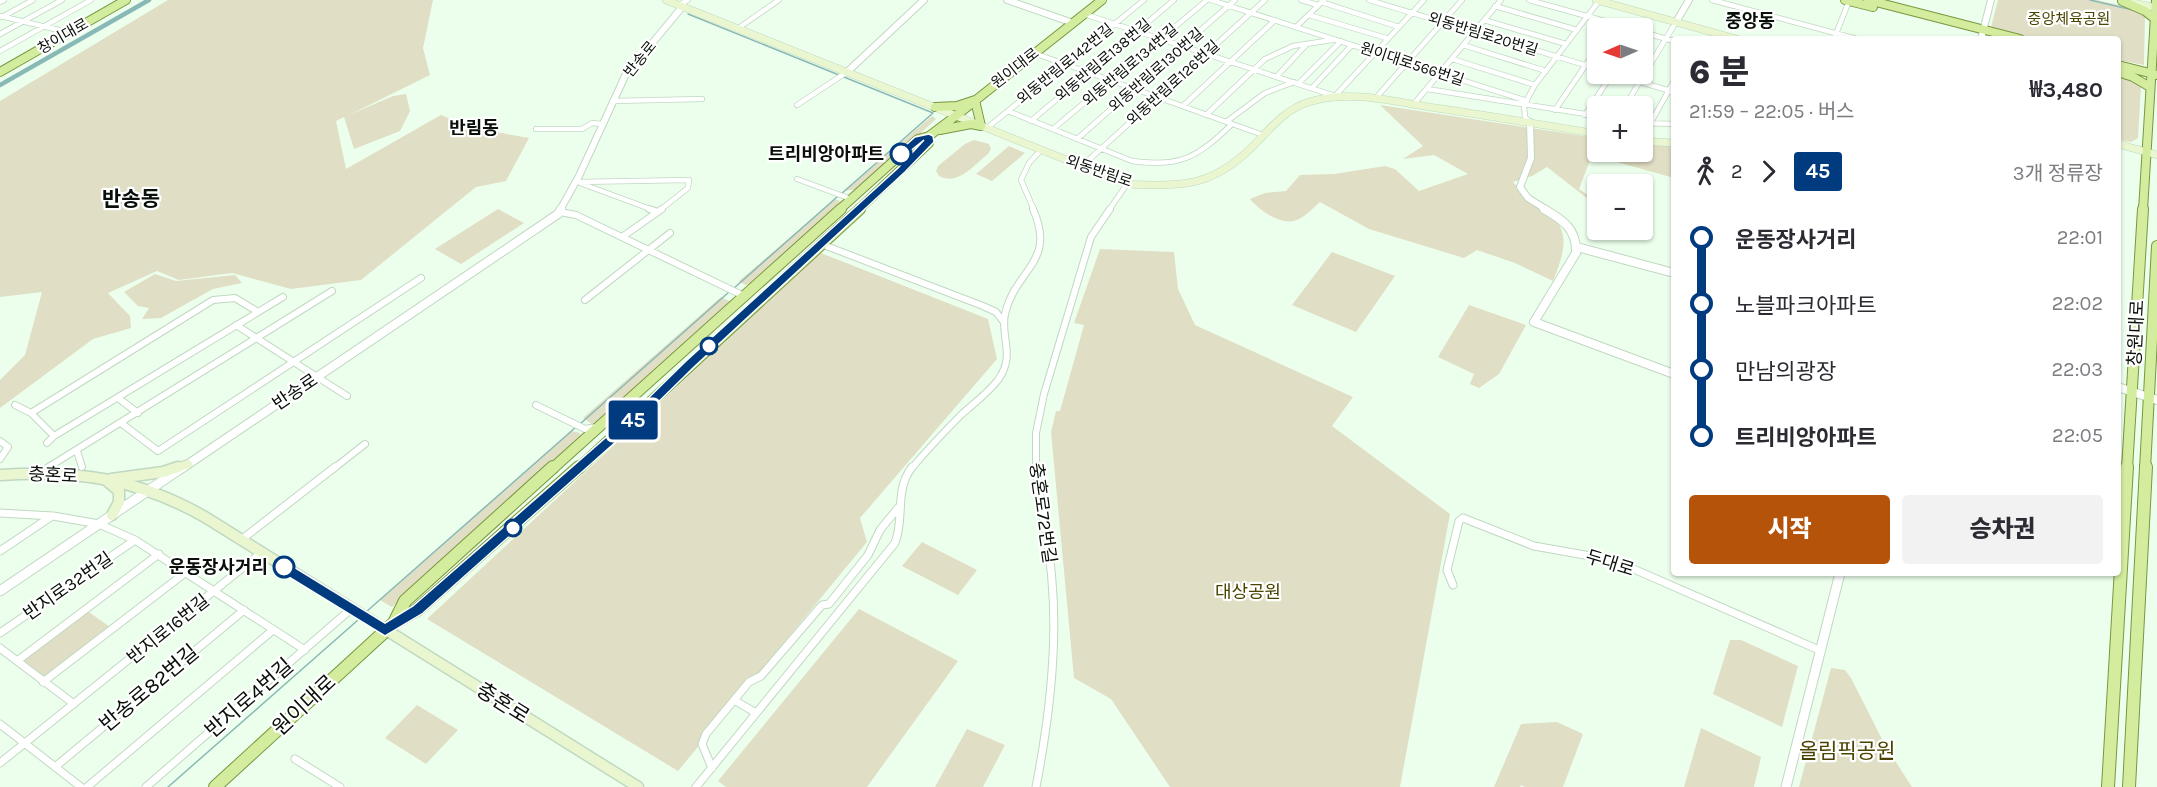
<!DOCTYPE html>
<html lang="ko">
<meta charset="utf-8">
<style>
:root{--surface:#fff;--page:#f2f2f3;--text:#2b2b33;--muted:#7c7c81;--accent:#b45309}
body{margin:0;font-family:Karla,"Noto Sans KR",sans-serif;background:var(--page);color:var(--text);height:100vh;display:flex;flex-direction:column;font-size:22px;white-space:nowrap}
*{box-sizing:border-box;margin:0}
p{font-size:20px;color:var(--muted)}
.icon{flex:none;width:33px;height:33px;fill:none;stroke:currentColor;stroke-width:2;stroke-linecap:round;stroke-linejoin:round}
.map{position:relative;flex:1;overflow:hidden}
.sheet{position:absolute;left:1671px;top:36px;width:450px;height:540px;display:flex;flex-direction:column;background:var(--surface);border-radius:6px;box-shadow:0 2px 4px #0004}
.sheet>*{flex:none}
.badge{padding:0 12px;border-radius:4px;font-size:21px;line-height:39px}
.needle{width:39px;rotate:268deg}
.tools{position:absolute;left:1587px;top:18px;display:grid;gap:12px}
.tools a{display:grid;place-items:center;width:66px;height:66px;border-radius:6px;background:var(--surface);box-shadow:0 2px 4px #0004;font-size:30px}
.map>.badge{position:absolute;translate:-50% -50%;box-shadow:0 0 0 3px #fff}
.legs{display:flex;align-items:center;gap:9px;height:66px;padding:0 18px;font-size:20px}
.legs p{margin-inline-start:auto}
.overview{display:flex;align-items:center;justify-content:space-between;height:102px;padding:0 18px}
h1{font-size:33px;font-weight:800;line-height:45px}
.action{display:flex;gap:12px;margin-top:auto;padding:12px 18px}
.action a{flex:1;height:69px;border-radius:6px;background:var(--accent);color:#fff;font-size:24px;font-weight:800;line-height:69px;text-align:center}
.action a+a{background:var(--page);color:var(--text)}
ul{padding:0 18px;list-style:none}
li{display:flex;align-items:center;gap:21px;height:66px;font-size:22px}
li i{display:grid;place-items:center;width:9px;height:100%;margin:0 8px;background:currentColor}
li i::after{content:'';width:15px;height:15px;margin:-8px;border:4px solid;border-radius:50%;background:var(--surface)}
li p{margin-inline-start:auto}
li:first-child i{background:linear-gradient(#0000 50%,currentColor 0)}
li:last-child i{background:linear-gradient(currentColor 50%,#0000 0)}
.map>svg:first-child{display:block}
.green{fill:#e0dec4}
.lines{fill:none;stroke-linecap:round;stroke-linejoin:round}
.stream{stroke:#89b9b6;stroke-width:1.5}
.canal{stroke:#89b9b6;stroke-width:4.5}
.minor-far2-casing{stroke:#c0d8c2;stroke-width:6}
.minor-far1-casing{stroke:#c0d8c2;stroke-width:8}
.minor-casing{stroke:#c0d8c2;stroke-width:9}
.tertiary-far2-casing{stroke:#c0d8c2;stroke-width:8}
.tertiary-far1-casing{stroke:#c0d8c2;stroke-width:10}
.tertiary-casing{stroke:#c0d8c2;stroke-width:11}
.secondary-far2-casing{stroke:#c0d8c2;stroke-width:8}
.secondary-far1-casing{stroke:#c0d8c2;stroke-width:10}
.secondary-casing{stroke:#c0d8c2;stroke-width:13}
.primary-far2-casing{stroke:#799740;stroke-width:10}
.primary-far1-casing{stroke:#799740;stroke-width:12}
.primary-casing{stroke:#799740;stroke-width:14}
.minor-far2{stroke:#fff;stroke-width:4.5}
.minor-far1{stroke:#fff;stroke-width:6}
.minor{stroke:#fff;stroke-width:7}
.tertiary-far2{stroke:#fff;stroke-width:6}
.tertiary-far1{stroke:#fff;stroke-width:8}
.tertiary{stroke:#fff;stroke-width:9}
.secondary-far2{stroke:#e9f6cf;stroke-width:7}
.secondary-far1{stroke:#e9f6cf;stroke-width:8}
.secondary{stroke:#e9f6cf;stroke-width:10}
.primary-far2{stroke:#d3ec9e;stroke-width:8}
.primary-far1{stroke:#d3ec9e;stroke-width:10}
.primary{stroke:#d3ec9e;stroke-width:12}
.line-1{fill:#003b80;stroke:#fff;stroke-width:1.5}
.stop-1-dot{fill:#fff;stroke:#003b80;stroke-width:3}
.labels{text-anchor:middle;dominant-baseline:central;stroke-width:4.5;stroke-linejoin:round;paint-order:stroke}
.far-park-label{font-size:15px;fill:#4b4400;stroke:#fff}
.far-street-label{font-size:15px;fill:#081009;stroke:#fff}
.far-quarter-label{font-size:18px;font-weight:bold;fill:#081009;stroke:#fff}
.stop-label{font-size:18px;font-weight:bold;fill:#081009;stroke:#fff;text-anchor:end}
.street-label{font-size:18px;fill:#081009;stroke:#fff}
.park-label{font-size:18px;fill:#4b4400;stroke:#fff}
.quarter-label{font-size:21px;font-weight:bold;fill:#081009;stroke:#fff}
.near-street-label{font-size:21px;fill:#081009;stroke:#fff}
.near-park-label{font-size:21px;fill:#4b4400;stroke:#fff}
</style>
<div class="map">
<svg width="2157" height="787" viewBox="0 0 2157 787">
<rect width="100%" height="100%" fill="#ecffed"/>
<path class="green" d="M168 0H433L423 48 430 75 349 115 393 96 406 94 410 111 400 131 354 149 344 117 336 121 346 169 441 115 474 128 529 138 506 181 476 187 361 280 291 289 232 273 179 280 157 271 108 293 130 316 131 328 93 339 0 408V380L25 355 42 292 0 297V101Z
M1998 0H2097L2140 10 2145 13 2144 65 2118 60V39H2032L1995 30 1991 27Z
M2118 74 2126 76 2141 86 2138 138 2131 142 2118 140Z
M1380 105 1597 138 1598 152H1642L1643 144 1674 146V178L1592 155 1579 189 1597 201V206L1547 167 1532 176 1513 182C1551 222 1580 217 1553 281L1515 263 1477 250 1464 258 1369 229 1320 202C1314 207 1308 214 1301 218 1284 229 1260 211 1250 199L1265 193 1286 191 1300 175 1334 174 1385 166 1395 169 1419 191 1468 174 1434 155 1403 159 1423 146Z
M932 116 936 119 859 189 844 191Z
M974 140 989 144 991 149 988 154C974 165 958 186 939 176L936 171 938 166 965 144Z
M1009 146 1025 153 992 181 976 174Z
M835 199 844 203 756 283 745 285 739 281Z
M498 209 524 223 461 264 435 249Z
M1100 249 1174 252 1178 289 1195 325 1353 397 1332 426 1450 514 1400 787H1170L1111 699 1074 678 1051 432 1056 411H1060L1084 325 1074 323Z
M1332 252 1395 276 1356 332 1292 305Z
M821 253 988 319 997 359 860 518 867 542 678 771 427 619Z
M155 274 176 281 235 275 242 283 213 289 161 318 142 319 149 308 138 306 124 292Z
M721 297 731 302 601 420 592 424 583 418Z
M1469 305 1526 325 1499 374 1479 388 1470 384 1474 374 1438 357Z
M571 431 580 433V438L392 607 380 600Z
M922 542 977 570 958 595 902 566Z
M859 609 958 661 867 787H726L718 781Z
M86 610 110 627 45 679 20 660Z
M1730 640H1741L1798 666 1782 727 1713 694Z
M1831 668 1845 670 1851 678 1885 745 1912 787H1799Z
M417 705 458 730 426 764 385 738Z
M1557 722 1583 734 1563 787H1525L1521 785 1520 787H1494L1521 724Z
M1701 728 1761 757 1754 787H1684Z
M967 729 1005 745 983 787H935Z"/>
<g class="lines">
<path class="stream" d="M2090 0 2133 10
M688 14 933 113 841 194
M733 289 837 197
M580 424 729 292
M366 612 576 427
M168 787 358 620"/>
<path class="canal" d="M0 85 149 0"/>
<g class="minor-far2-casing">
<path id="minor-far2" d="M1211 0 1527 101
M1301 0 1318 5
M1369 0 1598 69
M1529 0 1630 28
M1712 0 1857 39
M0 2 4 0
M1321 2 1399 27
M679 5 688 0
M1495 6 1577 30
M1084 14 1335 96 1424 0
M1309 15 1386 38
M0 16 63 31
M2 17 33 0
M1484 20 1566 44
M1296 27 1324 0
M737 29 779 0
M1642 32 1674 41
M0 34 62 0
M1834 39 1849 1
M1463 45 1546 71
M0 51 91 0
M1034 53 1263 135
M1452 59 1535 85
M1613 74 1674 92
M1277 76 1307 44
M1299 83 1341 41
M1312 88 1352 45
M1427 89 1598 116
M1375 99 1462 0
M612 101 702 99
M797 105 847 72
M1413 105 1501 0
M1183 106 1275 20
M1625 106 1676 22
M1555 110 1598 47
M1008 111 1132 161C1180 168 1198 157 1232 124
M1206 115 1265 59 1293 46 1332 40
M1585 115 1612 74
M1031 121 1174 0
M1226 122 1265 93 1294 82
M1530 122 1525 117 1524 105 1535 85 1599 1
M1642 123 1674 124
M1650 124 1674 81
M987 128 1144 0
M536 129H582L592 123 602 124
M1053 129 1207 0
M1077 139 1235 0
M1082 166 1265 0
M797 179 851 199
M576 182 689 180 688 188 660 210
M580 183 653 210
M1034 210 1021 180 1029 163 1041 150
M1109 210 1127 184"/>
</g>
<g class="minor-far1-casing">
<path id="minor-far1" d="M649 209 658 212
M560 212 576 215 744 296
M622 237 662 209
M821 244 983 306 996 312 1003 321
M585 300 670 233
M236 325 347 396
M118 398 138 413
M15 405 31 413 213 300 235 298 258 312
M536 405 585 429 596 427
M31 413 54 436
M121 423 158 451 421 278
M0 441 8 447 0 459
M47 443 54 436 283 297
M77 451 82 467
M47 468 332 291
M333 469 365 444
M911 469C927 450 944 432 961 415 973 404 988 393 998 380 1016 355 1000 338 1005 314 1015 269 1057 263 1033 209
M1036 469V433L1044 394 1091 237 1110 209"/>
</g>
<g class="minor-casing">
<path id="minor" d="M1035 467C1041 505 1049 543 1052 581 1058 649 1049 720 1036 787
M0 513 53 516 99 524 135 540 305 650
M241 540 335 467
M0 551 52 516
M1453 585 1447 570 1459 521 1463 518 1534 546 1613 560 1819 650
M0 633 135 540
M0 648 74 704
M17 661 159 554
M43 682 185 573
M734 700 756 713
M0 724 81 787
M295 759 340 787
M0 763 261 553
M55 767 244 610
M712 768 702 744 706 734 749 682 761 676 822 605 829 604 868 555 880 530 898 508
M87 787 273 630
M146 787 351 609
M696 787 895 543C905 517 894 491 912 467"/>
</g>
<g class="tertiary-far2-casing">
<path id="tertiary-far2" d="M1007 0 1073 23
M1676 22 1689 0
M1981 39 1991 0
M847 72 924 0
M1530 122 1531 158 1520 187 1528 198 1547 210
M560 210 579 176 625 76 683 6"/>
</g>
<g class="tertiary-far1-casing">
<path id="tertiary-far1" d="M1544 209C1563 220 1577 229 1576 253L1534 322 1674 374
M1577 247 1674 273
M2118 387 2157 400
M181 469 558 214 561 209"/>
</g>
<g class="tertiary-casing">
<path id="tertiary" d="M0 591 183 467
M1786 787 1840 573"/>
</g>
<g class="secondary-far2-casing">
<path id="secondary-far2" d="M666 0 1127 184C1187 187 1216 186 1259 140 1273 125 1288 108 1309 102 1350 89 1395 102 1436 108 1490 116 1544 125 1598 134
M1596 0 1737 39
M2129 2 2157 8
M1642 141 1674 143
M2118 144 2157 155"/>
</g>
<g class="secondary-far1-casing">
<path id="secondary-far1" d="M173 469 188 464"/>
</g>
<g class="secondary-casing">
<path id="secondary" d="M0 475C78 470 136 478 205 517L638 787
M111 479 163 472 178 467
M107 481 119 491V502L112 515"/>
</g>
<g class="primary-far2-casing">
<path id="primary-far2" d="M1845 0 1873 7
M1868 0 2020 39
M2122 1 2145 11 2155 19
M2118 65 2157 75
M0 72 126 0
M2118 72 2133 77 2150 87
M935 107 957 106 975 100 981 126 971 124 940 130
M839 210 918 139 929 136 957 115 1102 0
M858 210 929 143V136
M2143 210 2156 0"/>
</g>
<g class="primary-far1-casing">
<path id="primary-far1" d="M552 469 841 209
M578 469 860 209
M2127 469 2143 209
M2145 469 2157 246"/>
</g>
<g class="primary-casing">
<path id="primary" d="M394 623 405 601 553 467
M215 787 394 623 417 610 579 467
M2108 787 2127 467
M2129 787 2146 467"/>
</g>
<use href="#minor-far2" class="minor-far2"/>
<use href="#minor-far1" class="minor-far1"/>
<use href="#minor" class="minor"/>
<use href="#tertiary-far2" class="tertiary-far2"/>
<use href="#tertiary-far1" class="tertiary-far1"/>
<use href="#tertiary" class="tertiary"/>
<use href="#secondary-far2" class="secondary-far2"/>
<use href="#secondary-far1" class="secondary-far1"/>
<use href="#secondary" class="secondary"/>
<use href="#primary-far2" class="primary-far2"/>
<use href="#primary-far1" class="primary-far1"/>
<use href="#primary" class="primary"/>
</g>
<path class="line-1" d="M929 134 933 136 934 142 905 172 694 367 636 424 422 614 385 636 279 571 277 567 279 564H289L385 623 413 606 628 418 686 361 898 168 924 140 904 156H898V152L915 137Z"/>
<g class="stop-1-dot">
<circle cx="901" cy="154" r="10"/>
<circle cx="709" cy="346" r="8"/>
<circle cx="513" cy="528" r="8"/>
<circle cx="284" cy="567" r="10"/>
</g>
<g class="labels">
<g class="far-park-label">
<text x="2069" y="19">중앙체육공원</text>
</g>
<g class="far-street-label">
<text transform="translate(1483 34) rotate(17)">외동반림로20번길</text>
<text transform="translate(63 36) rotate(-30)">창이대로</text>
<text transform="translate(640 59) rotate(-51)">반송로</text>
<text transform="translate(1103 60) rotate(-40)">외동반림로138번길</text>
<text transform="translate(1065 64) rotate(-39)">외동반림로142번길</text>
<text transform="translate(1412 64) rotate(18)">원이대로566번길</text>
<text transform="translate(1130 65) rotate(-40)">외동반림로134번길</text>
<text transform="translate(1015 68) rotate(-38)">원이대로</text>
<text transform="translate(1156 70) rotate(-41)">외동반림로130번길</text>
<text transform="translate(1173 83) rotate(-42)">외동반림로126번길</text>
<text transform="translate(1099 171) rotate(19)">외동반림로</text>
</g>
<g class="far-quarter-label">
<text x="1750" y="21">중앙동</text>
<text x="474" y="128">반림동</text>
</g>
<g class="stop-label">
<text x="884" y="154">트리비앙아파트</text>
<text x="268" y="567">운동장사거리</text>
</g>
<g class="street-label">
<text transform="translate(2136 333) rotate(-87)">창원대로</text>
<text transform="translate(295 392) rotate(-34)">반송로</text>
<text transform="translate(53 475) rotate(3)">충혼로</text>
<text transform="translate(1043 513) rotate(82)">충혼로72번길</text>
<text transform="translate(1610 563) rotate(17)">두대로</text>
<text transform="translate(68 586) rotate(-35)">반지로32번길</text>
<text transform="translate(168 629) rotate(-39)">반지로16번길</text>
</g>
<g class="park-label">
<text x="1248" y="592">대상공원</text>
</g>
<g class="quarter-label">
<text x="131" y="199">반송동</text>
</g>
<g class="near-street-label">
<text transform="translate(149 688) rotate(-40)">반송로82번길</text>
<text transform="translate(249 698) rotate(-41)">반지로4번길</text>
<text transform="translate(503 703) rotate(32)">충혼로</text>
<text transform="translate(304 705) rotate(-43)">원이대로</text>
</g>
<g class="near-park-label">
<text x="1847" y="751">올림픽공원</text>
</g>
</g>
</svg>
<div class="tools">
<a><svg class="needle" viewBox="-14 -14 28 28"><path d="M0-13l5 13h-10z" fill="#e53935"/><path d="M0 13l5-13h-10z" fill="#7c7c81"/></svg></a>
<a>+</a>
<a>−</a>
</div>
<b class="badge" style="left:633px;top:420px;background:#003b80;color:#fff">45</b>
<section class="sheet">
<div class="overview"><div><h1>6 분</h1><p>21:59 – 22:05 · 버스</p></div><b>₩3,480</b></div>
<div class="legs"><svg class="icon" aria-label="walk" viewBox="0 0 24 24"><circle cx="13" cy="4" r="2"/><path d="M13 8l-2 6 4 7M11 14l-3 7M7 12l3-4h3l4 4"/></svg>2<svg class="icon" aria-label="forward" viewBox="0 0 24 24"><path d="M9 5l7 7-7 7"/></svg><b class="badge" style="background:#003b80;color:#fff">45</b><p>3개 정류장</p></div>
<ul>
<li><i style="color:#003b80"></i><b>운동장사거리</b><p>22:01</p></li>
<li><i style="color:#003b80"></i><span>노블파크아파트</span><p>22:02</p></li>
<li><i style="color:#003b80"></i><span>만남의광장</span><p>22:03</p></li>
<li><i style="color:#003b80"></i><b>트리비앙아파트</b><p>22:05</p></li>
</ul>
<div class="action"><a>시작</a><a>승차권</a></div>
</section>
</div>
